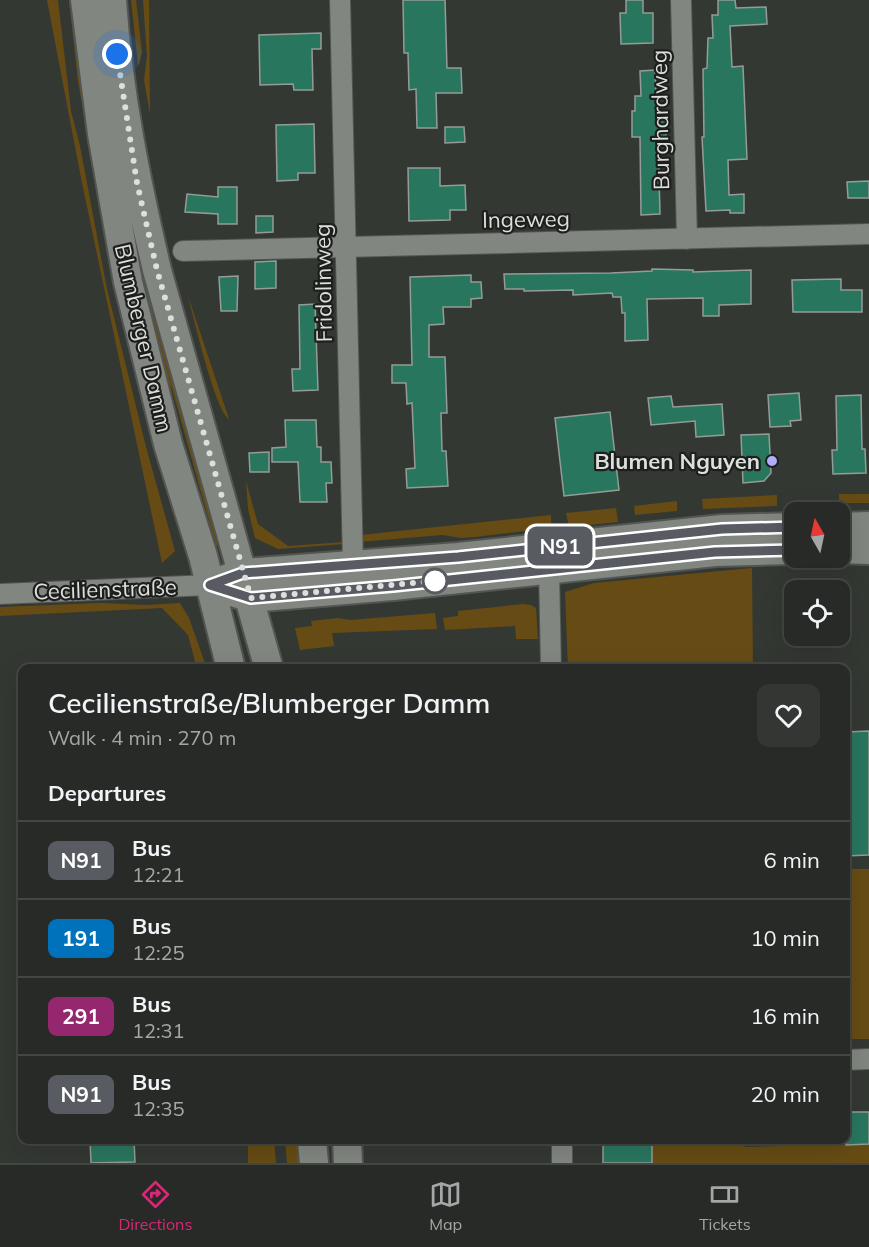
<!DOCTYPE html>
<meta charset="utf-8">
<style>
:root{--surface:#272a26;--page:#333632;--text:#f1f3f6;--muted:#a4a7a7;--line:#434643;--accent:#db2777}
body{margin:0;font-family:Mulish,sans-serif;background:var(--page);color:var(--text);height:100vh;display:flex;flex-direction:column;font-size:22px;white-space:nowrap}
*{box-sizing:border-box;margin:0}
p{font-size:20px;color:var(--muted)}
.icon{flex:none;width:33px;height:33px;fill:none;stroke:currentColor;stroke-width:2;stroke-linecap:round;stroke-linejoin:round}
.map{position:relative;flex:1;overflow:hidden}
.sheet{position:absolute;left:18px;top:664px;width:832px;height:480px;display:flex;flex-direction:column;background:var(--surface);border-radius:12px;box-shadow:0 6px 24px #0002,0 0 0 2px var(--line)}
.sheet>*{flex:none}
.badge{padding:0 12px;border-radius:9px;font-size:21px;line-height:39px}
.needle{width:39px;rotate:351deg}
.buttons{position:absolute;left:784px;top:502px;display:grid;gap:12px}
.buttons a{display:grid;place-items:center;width:66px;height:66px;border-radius:12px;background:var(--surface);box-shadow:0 6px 24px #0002,0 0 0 2px var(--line);font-size:30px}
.you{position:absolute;width:30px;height:30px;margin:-15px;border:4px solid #fff;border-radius:50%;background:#1a73e8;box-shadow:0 0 0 9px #1a73e833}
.map>.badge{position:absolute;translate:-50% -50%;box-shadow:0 0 0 3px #fff}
h2{padding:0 30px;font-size:22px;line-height:54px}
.round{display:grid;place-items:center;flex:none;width:63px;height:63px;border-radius:12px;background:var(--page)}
.summary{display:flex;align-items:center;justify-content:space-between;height:102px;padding:0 30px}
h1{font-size:28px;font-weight:600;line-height:45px}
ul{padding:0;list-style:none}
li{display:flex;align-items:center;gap:18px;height:78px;padding:0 30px;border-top:2px solid var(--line)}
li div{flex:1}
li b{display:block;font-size:22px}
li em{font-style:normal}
li .badge{min-width:66px;font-weight:700;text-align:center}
.dock{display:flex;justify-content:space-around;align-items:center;height:84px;border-top:2px solid var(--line);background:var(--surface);font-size:16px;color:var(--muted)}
.dock a{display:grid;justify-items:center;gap:3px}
.dock .active{color:var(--accent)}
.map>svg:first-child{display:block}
.green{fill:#664c14}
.building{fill:#29765f;stroke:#949c98;stroke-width:1.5}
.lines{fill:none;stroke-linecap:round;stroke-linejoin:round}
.street-casing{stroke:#525551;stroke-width:22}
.secondary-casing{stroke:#525551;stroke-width:32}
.street{stroke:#818680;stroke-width:20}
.secondary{stroke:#818680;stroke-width:28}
.line-casing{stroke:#fff;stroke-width:14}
.line{stroke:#595b62;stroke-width:9}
.walk{stroke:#dddfdc;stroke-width:6;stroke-dasharray:0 10.8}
.poi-dot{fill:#b1adfa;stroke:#1d1f1d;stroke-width:2}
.stop-dot{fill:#fff;stroke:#595b62;stroke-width:3}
.labels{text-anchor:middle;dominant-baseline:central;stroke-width:4.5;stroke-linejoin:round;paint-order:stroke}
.street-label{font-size:22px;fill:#dddfdc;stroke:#1d1f1d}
.poi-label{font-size:22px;font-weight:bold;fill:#dddfdc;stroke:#1d1f1d;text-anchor:end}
</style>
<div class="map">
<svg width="869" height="1163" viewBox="0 0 869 1163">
<rect width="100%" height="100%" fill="#343833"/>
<path class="green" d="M47 0H58L71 111 80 146 107 289 146 447 175 551 162 563 81 178Z
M69 0H75L88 137 78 81Z
M101 0 223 545 216 546 172 389 160 365 138 271Z
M131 0H136L142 52 139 65H138Z
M143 0H149L150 114 144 80 147 56Z
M187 293 229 419C215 411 193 314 187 293Z
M246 481 258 524 288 546 344 542V544L278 549 255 538 248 509Z
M839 494H869V503H839Z
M777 495V506L703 509 702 499Z
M677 501V511L635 515 634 506Z
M616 508 618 522 569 527 566 513Z
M551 515V528L475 537 462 538 442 535 359 542 361 535Z
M752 568 753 669H568L565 592 594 583Z
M100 603 146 605 180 603 189 618 207 669H197L188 635 162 608 0 616V607Z
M523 604 531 605 536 608 538 639H516L515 626 445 630 443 618 458 616V611Z
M435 613 437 629 332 633 334 646 300 650 295 628 312 626 311 621 338 618 350 620Z
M869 869V1039H846V869Z
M248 1140H274L276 1163H248Z
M285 1140H301L302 1163H287Z
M652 1140H744L745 1147 869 1144V1163H652Z"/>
<path class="building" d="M403 0H445L447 68H461L462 93H436L437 128H417L416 89 409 90 408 53H404Z
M626 0H643V13H653V43L621 44 620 13H626Z
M718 0H735L736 8 766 7 767 24 730 26 732 67 743 66 747 159 728 160 729 195 744 194V213H730V210L706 211 702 137H704L703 69 707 68 708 38H713L712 15H718Z
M321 33V49H312L313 90H294L293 84 260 85 259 35Z
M655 70 656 96H658L659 111H665L666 136H658L660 214 641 215 640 137H632V111H635V96H641L640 71Z
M314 124 315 173H298V180L277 181 276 125Z
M445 127H464L465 142 445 143Z
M408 168H440V186L465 185 466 210H450V220L409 221Z
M869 181V198H848L847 182Z
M218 187H237V224H218V214L185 212 187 194 218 197Z
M256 216H273V232L256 233Z
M276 261V288L255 289V262Z
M652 269 693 270V272L751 270V304L719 305V316H703V298L647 299 648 340 625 341V313H622L621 297H613L612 293 573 295V290L524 291V289H505L504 274 611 273 652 271Z
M471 275V282H481L482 298 471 299V307H443L444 324 429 325V357H445L447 413H441L442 451H446L448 486 407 488 406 469 415 468 412 403 407 404 406 383H392V365H412L410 277Z
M238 276 237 311H221L219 277Z
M841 279V290H862V312H793L792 280Z
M315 304 318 390 293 391 292 369H300L299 305Z
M799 393 801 420 790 421 791 426 770 427 768 395Z
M861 395 862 449H865L866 473 833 474 832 450H837L836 396Z
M671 396 673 407 722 404 724 435 696 437 695 421 651 425 648 398Z
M610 412 619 490 564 496 555 418Z
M285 420H316L317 447H321V462H331L332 483H326L327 502H300L298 462H272V448L286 447Z
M769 434 771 473 764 481 743 483 741 435Z
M269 452V472H250L249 453Z
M869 731V855L846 856V732Z
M846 1112H869V1144L846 1145Z
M90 1140H134L135 1162 91 1163Z
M603 1140H652V1163H603Z"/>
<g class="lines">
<g class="street-casing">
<path id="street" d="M340 0 353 564
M681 0 687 239
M183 251 869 234
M549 569 551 669
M0 594 210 585
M846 1060 869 1059
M562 1140V1163"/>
</g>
<g class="secondary-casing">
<path id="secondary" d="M85 0 102 134 128 282 168 444 203 556 231 669
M112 0C118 91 136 181 157 270L269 669
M840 527 869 526
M840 549 869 550
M226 579 243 573 458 557 722 529 795 527
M235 593 251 598 393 586 715 552 795 550
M312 1140 314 1163
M347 1140 348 1163"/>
</g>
<use href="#street" class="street"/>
<use href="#secondary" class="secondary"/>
</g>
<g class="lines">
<g class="line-casing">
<path id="line" d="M795 527 722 529 458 557 243 573 210 585 251 598 393 586 715 552 795 550"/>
</g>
<use href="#line" class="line"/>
<path class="walk" d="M117 54 137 183 157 270 251 598 435 581"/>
</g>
<circle class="poi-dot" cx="772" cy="461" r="6"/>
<circle class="stop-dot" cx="435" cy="581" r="12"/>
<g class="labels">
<g class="street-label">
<text transform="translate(660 120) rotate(-91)">Burghardweg</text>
<text transform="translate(526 219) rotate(-1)">Ingeweg</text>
<text transform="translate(323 283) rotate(-91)">Fridolinweg</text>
<text transform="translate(144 338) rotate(77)">Blumberger Damm</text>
<text transform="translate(105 589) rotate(-2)">Cecilienstraße</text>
</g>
<g class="poi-label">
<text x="760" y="461">Blumen Nguyen</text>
</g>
</g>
</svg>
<div class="buttons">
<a><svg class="needle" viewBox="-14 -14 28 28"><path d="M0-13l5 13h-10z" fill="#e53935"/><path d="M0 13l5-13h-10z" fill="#a4a7a7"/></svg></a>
<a><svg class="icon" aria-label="locate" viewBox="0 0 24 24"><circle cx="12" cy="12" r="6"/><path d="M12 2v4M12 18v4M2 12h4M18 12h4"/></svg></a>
</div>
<div class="you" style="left:117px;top:54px"></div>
<b class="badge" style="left:560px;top:546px;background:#595b62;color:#fff">N91</b>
<section class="sheet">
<div class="summary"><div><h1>Cecilienstraße/Blumberger Damm</h1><p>Walk · 4 min · 270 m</p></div><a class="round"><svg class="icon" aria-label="heart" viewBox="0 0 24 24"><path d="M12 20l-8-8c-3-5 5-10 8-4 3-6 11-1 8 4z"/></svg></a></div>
<h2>Departures</h2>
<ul>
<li><span class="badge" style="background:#595b62;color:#fff">N91</span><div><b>Bus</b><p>12:21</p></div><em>6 min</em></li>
<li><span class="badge" style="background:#0072bc;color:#fff">191</span><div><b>Bus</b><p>12:25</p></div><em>10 min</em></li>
<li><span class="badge" style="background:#95276e;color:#fff">291</span><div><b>Bus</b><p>12:31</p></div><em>16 min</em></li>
<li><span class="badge" style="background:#595b62;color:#fff">N91</span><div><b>Bus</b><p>12:35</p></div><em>20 min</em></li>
</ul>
</section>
</div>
<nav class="dock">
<a class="active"><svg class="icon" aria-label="directions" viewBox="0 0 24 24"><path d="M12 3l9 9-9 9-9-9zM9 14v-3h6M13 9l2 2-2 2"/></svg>Directions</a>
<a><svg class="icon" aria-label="map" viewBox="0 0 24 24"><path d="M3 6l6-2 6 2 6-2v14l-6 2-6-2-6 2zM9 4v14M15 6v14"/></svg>Map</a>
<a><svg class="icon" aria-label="tickets" viewBox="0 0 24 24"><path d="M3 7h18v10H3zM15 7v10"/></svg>Tickets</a>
</nav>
